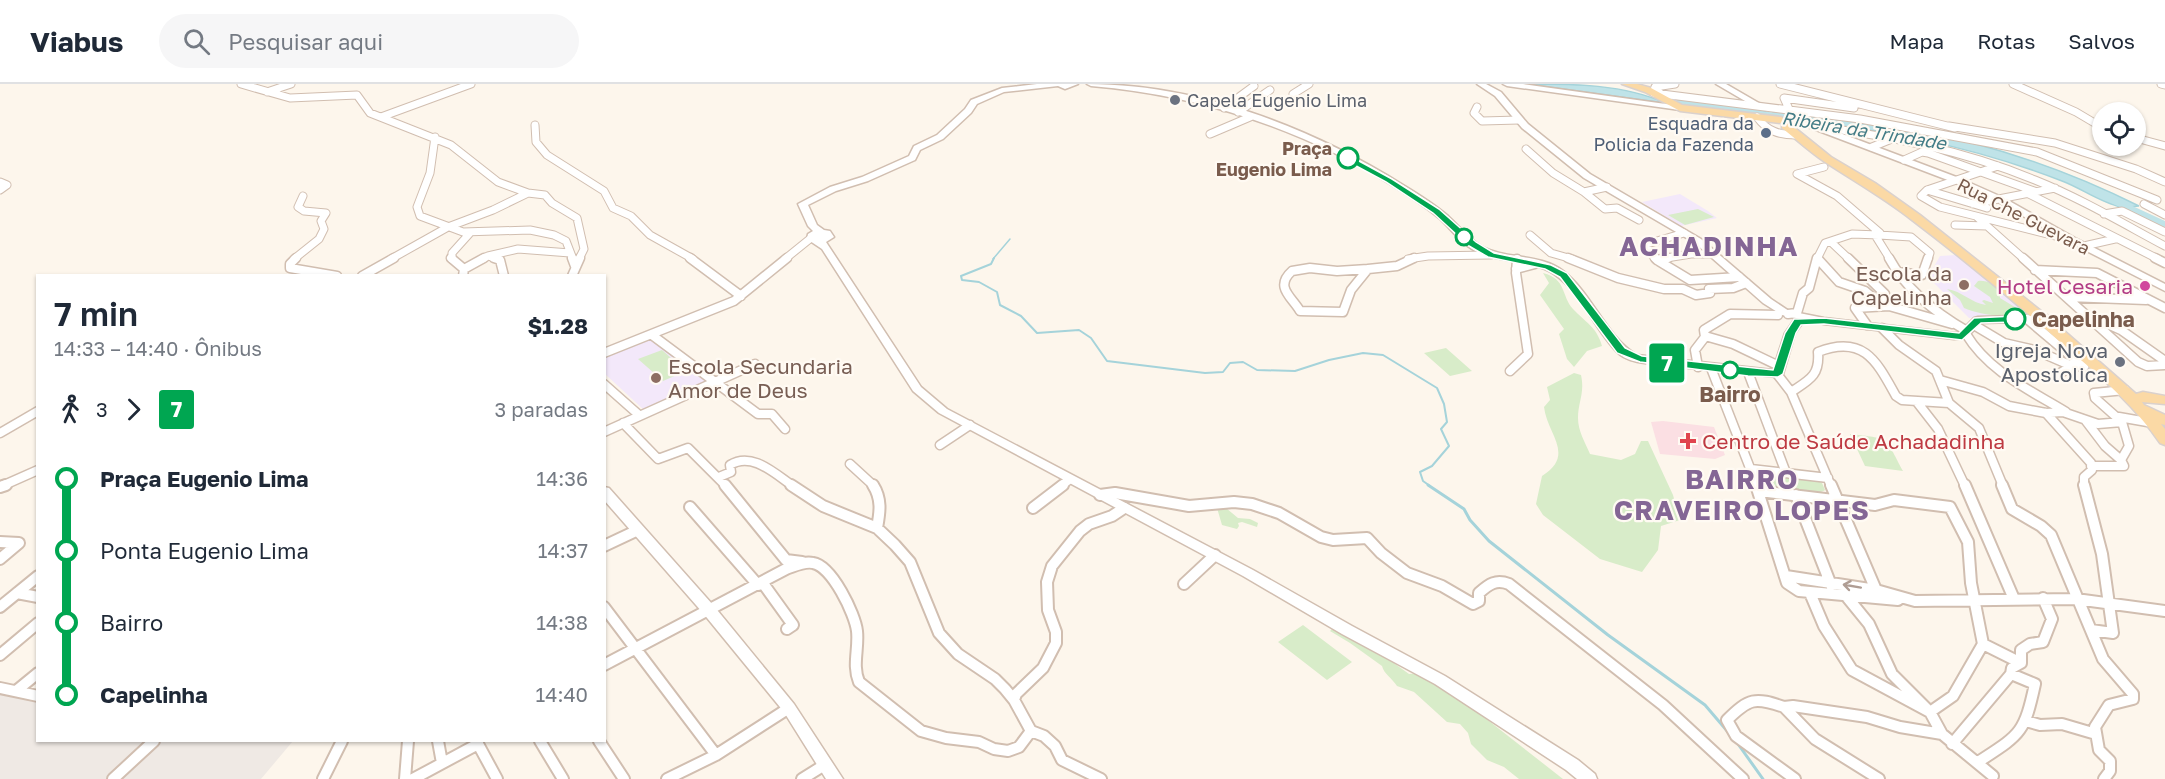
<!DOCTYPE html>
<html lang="pt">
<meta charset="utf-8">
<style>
:root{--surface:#fff;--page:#f6f6f7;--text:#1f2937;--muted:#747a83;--line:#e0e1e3}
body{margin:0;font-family:"Golos Text",sans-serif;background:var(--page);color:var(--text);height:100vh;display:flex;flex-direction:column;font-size:22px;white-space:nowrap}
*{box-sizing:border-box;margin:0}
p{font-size:20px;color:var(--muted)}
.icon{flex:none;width:33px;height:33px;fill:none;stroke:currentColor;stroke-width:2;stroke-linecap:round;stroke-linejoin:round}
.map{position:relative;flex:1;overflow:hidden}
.details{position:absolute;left:36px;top:190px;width:570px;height:468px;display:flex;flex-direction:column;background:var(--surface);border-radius:0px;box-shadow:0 2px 4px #0004}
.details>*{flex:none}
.badge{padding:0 12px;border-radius:4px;font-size:21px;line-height:39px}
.buttons{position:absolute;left:2092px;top:18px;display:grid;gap:12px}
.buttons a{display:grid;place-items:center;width:54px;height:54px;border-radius:50%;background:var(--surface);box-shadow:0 2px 4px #0004;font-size:30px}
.map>.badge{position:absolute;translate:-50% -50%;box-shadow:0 0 0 3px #fff}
.legs{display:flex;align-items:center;gap:9px;height:66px;padding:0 18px;font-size:20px}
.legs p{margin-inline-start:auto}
.overview{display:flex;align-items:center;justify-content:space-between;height:102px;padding:0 18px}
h1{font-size:33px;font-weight:600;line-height:45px}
ul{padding:0 18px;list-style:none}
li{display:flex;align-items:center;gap:21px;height:72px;font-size:22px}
li i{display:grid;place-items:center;width:9px;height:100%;margin:0 8px;background:currentColor}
li i::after{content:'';width:15px;height:15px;margin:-8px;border:4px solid;border-radius:50%;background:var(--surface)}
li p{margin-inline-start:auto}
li:first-child i{background:linear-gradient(#0000 50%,currentColor 0)}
li:last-child i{background:linear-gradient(currentColor 50%,#0000 0)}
header{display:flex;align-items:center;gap:36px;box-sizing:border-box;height:84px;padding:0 30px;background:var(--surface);border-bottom:2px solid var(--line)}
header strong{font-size:28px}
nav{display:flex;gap:33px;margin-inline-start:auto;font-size:21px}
.search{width:420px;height:54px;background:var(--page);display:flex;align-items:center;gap:15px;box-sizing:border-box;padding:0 21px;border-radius:33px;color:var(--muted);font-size:22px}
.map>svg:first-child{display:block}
.industrial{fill:#efe9e4}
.education{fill:#f3e8fa}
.medical{fill:#fbdfe3}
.green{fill:#d8ecc9}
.water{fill:#bfe3e8;stroke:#a5d3da;stroke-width:1.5}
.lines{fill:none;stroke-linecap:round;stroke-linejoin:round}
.stream-far2{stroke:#a5d3da;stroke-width:1.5}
.stream-far1{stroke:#a5d3da;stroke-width:2}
.stream{stroke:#a5d3da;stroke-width:3}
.river{fill:#bfe3e8;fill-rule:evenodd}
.minor-far2-casing{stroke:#d1beb0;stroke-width:9}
.minor-far1-casing{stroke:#d1beb0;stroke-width:11}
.minor-casing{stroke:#d1beb0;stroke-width:14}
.tertiary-casing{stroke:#d1beb0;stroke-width:3}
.primary-casing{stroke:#dad1cd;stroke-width:3}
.minor-far2{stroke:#fff;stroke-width:7}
.minor-far1{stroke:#fff;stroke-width:8}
.minor{stroke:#fff;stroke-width:10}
.tertiary{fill:#fff;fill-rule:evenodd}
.primary{fill:#fbd9a5;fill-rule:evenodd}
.oneway{stroke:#af9d94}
.line-1{fill:#00a651;stroke:#fff;stroke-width:1.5}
.worship-dot{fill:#6b7280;stroke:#fffaf3;stroke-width:2}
.service-dot{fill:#5c6f8a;stroke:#fffaf3;stroke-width:2}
.stop-1-dot{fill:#fff;stroke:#00a651;stroke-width:3}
.education-dot{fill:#8d6e63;stroke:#fffaf3;stroke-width:2}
.hotel-dot{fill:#d1479c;stroke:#fffaf3;stroke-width:2}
.health-dot{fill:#e0444e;stroke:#fffaf3;stroke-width:2}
.labels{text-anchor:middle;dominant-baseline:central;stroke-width:4.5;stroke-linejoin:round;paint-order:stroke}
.far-worship-label{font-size:18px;fill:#5b616d;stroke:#fffaf3;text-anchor:start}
.far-service-label{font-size:18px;fill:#4e5e75;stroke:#fffaf3;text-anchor:end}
.far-water-label{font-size:18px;font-style:italic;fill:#437c86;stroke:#fffaf3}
.far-stop-label{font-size:18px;font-weight:bold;fill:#7a5c4d;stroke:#fffaf3;text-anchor:end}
.far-street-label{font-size:18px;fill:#7a5c4d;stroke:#fffaf3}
.education-label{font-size:21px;fill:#785e54;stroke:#fffaf3;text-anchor:end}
.hotel-label{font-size:21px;fill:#b23c85;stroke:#fffaf3;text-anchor:end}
.stop-label{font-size:21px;font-weight:bold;fill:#7a5c4d;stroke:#fffaf3;text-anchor:start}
.worship-label{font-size:21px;fill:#5b616d;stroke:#fffaf3;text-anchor:end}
.health-label{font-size:21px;fill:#be3a42;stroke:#fffaf3;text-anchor:start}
.district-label{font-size:27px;font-weight:bold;letter-spacing:1.5px;fill:#846695;stroke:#fffaf3}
</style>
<header>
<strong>Viabus</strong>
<div class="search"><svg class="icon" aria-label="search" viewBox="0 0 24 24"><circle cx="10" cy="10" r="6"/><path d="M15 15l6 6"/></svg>Pesquisar aqui</div>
<nav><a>Mapa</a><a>Rotas</a><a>Salvos</a></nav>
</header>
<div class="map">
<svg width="2165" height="695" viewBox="0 0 2165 695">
<rect width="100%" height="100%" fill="#fdf6ec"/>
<path class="industrial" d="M0 608 37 617 38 657H293L261 695H0Z"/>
<path class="education" d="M1680 110 1708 127 1717 134 1681 142 1642 118Z
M1956 171 2030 232 1969 234 1928 193 1940 172Z
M650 254 708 298 644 326 605 290 604 271Z"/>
<path class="medical" d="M1663 337 1714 343 1725 371 1715 375 1660 370 1651 338Z"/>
<path class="green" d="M1698 125 1714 133 1685 141 1668 131Z
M1543 189C1567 195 1561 212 1573 225 1585 238 1597 243 1602 262L1587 267 1574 283 1567 275 1559 250 1564 245 1540 211 1549 199Z
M1978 197C1987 196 1993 200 2000 206V214L2023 228C2010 236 1978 230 1964 224L1960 216 1947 205C1962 207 1971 219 1986 221L1982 217 1984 216 1993 219 1990 213 1974 202Z
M1446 264 1472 287 1450 292 1424 269Z
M662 266 686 287 663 297 638 275Z
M1574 289 1581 291C1585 309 1578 318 1578 334 1578 347 1585 358 1590 370L1621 376 1635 370 1641 357H1648L1673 411 1680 436 1661 442 1658 466 1642 488 1600 475 1543 431 1536 420 1542 392C1576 371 1547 350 1544 323L1550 316 1547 303Z
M1850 350C1890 355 1884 351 1903 387L1865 382Z
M1765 388 1816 396 1822 399 1825 406C1816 413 1768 405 1761 396L1760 391Z
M1217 424H1226L1238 434 1250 435 1258 439 1257 443 1242 438 1238 439 1239 442 1237 445 1222 441Z
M1303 541 1352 578 1327 596 1278 558Z
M1333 544 1391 577 1409 590 1420 589 1466 619 1563 695H1519L1504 683 1487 676 1471 660 1468 649 1460 640 1447 638 1414 608 1397 602C1392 594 1384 590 1382 582L1350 559 1330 547Z"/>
<path class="water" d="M1527 0C1573 0 1624 0 1665 19Z
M1662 12 1759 24 1771 31 1677 21Z
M1768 25C1836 34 1905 42 1972 59 2030 74 2085 95 2139 122 2133 122 2126 125 2121 123 2101 119 2081 104 2062 97 1967 60 1882 46 1782 34Z"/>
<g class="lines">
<path class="stream-far2" d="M993 175 1010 155"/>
<path class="stream-far1" d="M994 174 991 180 961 192 962 196 979 198 997 208 1000 221 1021 232 1037 249 1079 246 1091 254 1107 277 1205 289 1223 288 1230 279 1243 278 1257 286 1295 287 1329 276 1363 269 1383 271 1437 304 1444 320 1447 338 1441 345 1449 362 1432 382 1420 388 1423 397 1430 402"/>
<path class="stream" d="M1428 401 1464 425 1470 436 1489 457 1608 551 1705 621 1728 648
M1738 660 1763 695"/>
<path class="river" d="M1733 24 1797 31 1801 34 1797 37 1730 29V25Z
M2113 113 2165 137V144L2109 118V114Z"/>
<g class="minor-far2-casing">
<path id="minor-far2" d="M241 0 290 14 357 11 370 29 451 61 498 98 528 109 493 126 448 143 391 175
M1780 0 1955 44
M2013 0 2076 28 2103 44
M2161 0 2165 1
M267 8 291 0
M1654 9 1860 35 2037 68 2157 116
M1660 9 1654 6 1655 3 1675 0
M1293 10 1309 0
M1477 23 1474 29 1482 37 1519 36
M1224 24 1254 2
M1789 25 1784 14 1854 24
M1238 28 1270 6
M381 33 471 0
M1757 33C1767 47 1779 51 1796 51
M535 41 536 58 547 71 604 107 613 124 631 132 650 151 693 175
M1813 42C1889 52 1963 66 2035 96 2080 114 2122 139 2165 162
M1949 42 2055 59 2136 85 2165 98
M1210 50 1250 33
M435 53 430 89 417 123 420 132 463 148 530 146 554 151 566 157 573 175
M2136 54 2165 62
M1872 63 1894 54
M1526 65 1553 89 1584 108 1607 103
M1904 76 1922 68 1928 69 2037 108
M1998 82 1927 106 1921 112 1940 123 2071 156
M0 98 7 101 0 106
M1927 106 1987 124
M1584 108 1605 125 1617 124 1639 136
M528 109 545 111 552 119 577 134 584 165 579 175
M2029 110 2158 175
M1973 120 2055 104
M2144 120 2165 131
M2104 130 2122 127 2165 148
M1977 133 2024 175
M1955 141 1987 142
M1530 151 1551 169 1572 175
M1875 151 1890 175
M1879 151 1911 153 1930 169 1928 175
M1831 158 1849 175
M2084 162 2115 155
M488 172 518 165 570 169
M294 175 319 155 324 145 321 137 326 129 304 127 298 123 303 112
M452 175V169L470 149
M482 175 488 172 498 175
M785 175 811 154
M1408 175 1428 172 1491 171
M1656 175 1650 169 1647 160 1684 149
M1660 175 1691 170H1711
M1817 175 1825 159 1852 150 1879 151 1880 149 1837 112 1797 90 1824 83"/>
</g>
<g class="minor-far1-casing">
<path id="minor-far1" d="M296 174 290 180V184L337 192
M451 174 464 185 463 192
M494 174 500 176 504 192
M572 174 575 182
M690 174 741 212
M1568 174 1618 194 1664 205H1683L1696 211 1710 209 1709 205 1733 204 1746 199
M1655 174 1657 176
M1668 174 1657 176 1690 196 1739 193
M1848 174 1885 210 1884 217 1889 222 1855 224 1867 241
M1889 174C1906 205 1937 230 1967 247
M2023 174 2138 278 2147 282 2165 281
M2155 174 2165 179
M1818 175 1839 198 1865 207 1873 214 1884 217
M1310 184 1337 187 1368 185 1351 206 1343 228 1300 227C1292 213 1274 203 1292 187Z
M464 185 484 174
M1368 185 1397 182 1414 174
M1516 185 1535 180
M2035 186 2097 189 2165 224
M1898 188 1922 191 1928 174
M362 192 394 174
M572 192 580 174
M2068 213 2146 216
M1889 222 1952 240
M1788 230 1797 229 1803 209 1809 204 1817 174
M2090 232 2121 246 2165 277
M2027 235 2084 283
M1974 241 2004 259 2035 266 2072 282
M1882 244 1899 261 1936 287 1949 319 1979 344 2003 402
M1966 250C1989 288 2030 306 2066 328
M652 251 758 330H772L785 345
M1705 252 1733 260 1779 282
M604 269 734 217 787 174
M1698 283 1695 266 1705 253 1704 246 1730 230 1778 231
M1711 284 1757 402
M1510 287 1528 270 1516 189 1517 175
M1748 288 1786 389
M1777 290 1791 308 1831 402
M2057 291 2072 282 2076 283
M1940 296 1983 308 2009 322 2046 329 2063 328 2098 340 2122 338 2095 314 2094 309 2125 306
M604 300 639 331
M1791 308C1809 296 1820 292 1818 268 1864 250 1877 278 1896 312L1902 316 1949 319
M1917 318 1938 345 1965 402
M2046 329 2091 379 2092 386 2084 393V402
M2119 333 2153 339
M2086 337 2105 362 2121 376 2129 362 2122 338
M623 339 658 375 688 364 726 402
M604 348 755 280
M0 349 38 327
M940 361 970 341
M850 380 874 402
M2091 382H2124L2121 376
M1751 385 1828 394
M719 393 731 388 730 381C752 367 775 390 793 402
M2 402 38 386
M1061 402 1070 395"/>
</g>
<g class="minor-casing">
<path id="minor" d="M725 401 786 476 802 478
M791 401 823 422 877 444 895 461 910 478 939 549 958 570 995 595 1005 605 1014 616 1031 647 1044 652 1055 662 1062 676 1101 695
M873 401C882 415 880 428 877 444
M1756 401 1787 499 1799 507 1898 516
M1831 401 1876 506
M1965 401 2014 515
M2002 401 2012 425 2041 442 2051 451 2103 575 2133 610V615L2109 621 2095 643 2099 666 2110 677V687L2104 695
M2084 401 2102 470 2113 549 2091 546
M0 403 6 401
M1759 407 1875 421 1894 416 1950 423 1968 458 1971 499 1983 560 2021 579
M1100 411 1115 409 1189 422 1234 418 1252 420 1279 429 1321 453 1333 456 1367 454 1381 469 1407 489 1442 502 1473 520 1479 517V509C1489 500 1496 495 1509 500L1663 621 1743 695
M1796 411 1831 501
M690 423 758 501
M1033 424 1063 401
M0 458 19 459 0 475
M604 462 638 446
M1786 492 1876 506 1915 517 2076 515 2165 527
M762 498 793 541 787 545
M1184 500 1215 471
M17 509 38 513
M1810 509 1824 542 1852 586 1930 628 1953 612 1983 560
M1847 513 1869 540 1892 590 1930 628 1942 650 1993 692
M0 523 38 492
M604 523 716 671
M0 571 38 539
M604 581 786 485C795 482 804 477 813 479 832 482 855 530 857 547 859 565 852 581 859 598L921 647 946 654 979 658 994 665 1008 667 1019 663 1031 647
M0 604 38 612
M16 607 38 589
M1014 616 1016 610 1043 584 1056 559V548L1048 526 1047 498 1052 482 1080 447 1089 440 1112 432 1124 424
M1784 623C1755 613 1749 614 1727 636L1736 652 1795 695
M2026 637 2040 641 2062 640 2096 650
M438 657 442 679
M540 657 563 695
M599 657 624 695
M478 660 497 695
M1952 660 2011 590 2012 584 2021 579V566L2030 560 2043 558 2052 535 2043 514
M1978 678C2021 650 2024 650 2035 600L2011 590
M113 695 154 657
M323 695 342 657
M405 695 408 657
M413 695 478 660V657
M667 695 716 671 789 624
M802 695 826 680
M1879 695 1815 655 1784 623 1793 622 1867 633 1900 643 1942 650"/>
</g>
<g class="tertiary-casing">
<path id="tertiary" d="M1037 0H1078L1065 5 1058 2 1004 8 977 20 971 29 943 55 920 66 915 76 868 97 836 107 808 121 817 141 824 146 830 147 834 153 826 158 921 303 947 325 1253 486 1352 542 1445 592 1578 676 1595 690 1597 695H1577L1566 686 1435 600 1342 550 1243 492 939 329 913 307 822 165 807 155 808 150 813 147 808 142 798 120 830 103 862 93 909 72 914 62 937 51 965 25 971 16 1002 4Z
M1087 0C1198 0 1310 43 1403 101 1418 110 1434 120 1448 132 1459 142 1468 154 1481 162 1506 176 1540 169 1563 187 1593 210 1605 252 1637 271L1773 286 1785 249 1794 236 1798 235 1803 238 1795 249 1783 290 1777 293 1650 280C1638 278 1626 277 1617 268 1594 245 1582 209 1554 190 1530 174 1497 180 1472 165 1459 157 1450 144 1439 134 1426 123 1412 114 1398 105 1306 46 1200 11 1091 2Z
M1477 0H1486L1501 8 1528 40 1590 90 1701 155 1771 215 1789 227 1824 234 1954 249H1959L1974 234 1978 233 2047 231 2052 234 2047 237 1981 239 1966 254 1954 255 1824 240 1782 231 1763 219 1695 159 1584 94 1522 44 1495 12Z
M1503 0H1523L1680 22 1684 24 1680 26 1507 2Z
M1716 0H1726L1764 22 1757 24Z
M1787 35 1816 40 1959 94 2004 114 2075 154 2165 200V207L2069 158 1998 118 1953 98 1811 44 1787 39Z
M604 403 609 404 713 521 794 620 843 695H826L784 628 703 529 604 416Z"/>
</g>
<g class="primary-casing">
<path id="primary" d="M1622 0H1637L1651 4 1682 21 1781 33 1786 36 1781 39 1680 27 1645 8Z
M1782 40H1790L1831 73 1875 99 1920 131 2046 231 2136 310 2143 308 2165 312V320L2142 318 2144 321 2165 331V341L2161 340 2165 345V361L2160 359C2132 318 2097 290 2059 257 2012 215 1962 174 1912 136 1884 114 1854 97 1825 78 1810 68 1796 55 1782 44Z"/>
</g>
<use href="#minor-far2" class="minor-far2"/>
<use href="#minor-far1" class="minor-far1"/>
<use href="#minor" class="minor"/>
<use href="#tertiary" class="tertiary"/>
<use href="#primary" class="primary"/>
</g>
<defs><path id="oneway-shaft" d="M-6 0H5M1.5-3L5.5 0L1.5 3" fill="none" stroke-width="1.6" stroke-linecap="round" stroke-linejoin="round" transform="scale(1.5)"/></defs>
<use class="oneway" href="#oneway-shaft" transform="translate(1852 502) rotate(-170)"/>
<path class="line-1" d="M1348 71 1392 95 1439 125 1476 158 1494 169 1551 181 1567 189 1625 264 1642 272 1773 286 1785 249 1794 235H1798L1824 234 1959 249 1974 234 2015 232 2020 235 2015 238 1981 239 1962 256 1824 240 1801 241 1796 249 1783 290 1778 293 1748 292 1640 278 1617 269 1560 193 1545 185 1488 173 1469 162 1433 129 1386 98 1345 76V72Z"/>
<g class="worship-dot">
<circle cx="1175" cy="16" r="6"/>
<circle cx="2120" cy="278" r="6"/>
</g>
<circle class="service-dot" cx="1766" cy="49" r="6"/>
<g class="stop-1-dot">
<circle cx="1348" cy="74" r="10"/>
<circle cx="1464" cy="153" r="8"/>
<circle cx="2015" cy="235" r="10"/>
<circle cx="1730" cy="286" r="8"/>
</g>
<g class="education-dot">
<circle cx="1964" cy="201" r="6"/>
<circle cx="656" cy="294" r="6"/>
</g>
<circle class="hotel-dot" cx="2145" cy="202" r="6"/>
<path class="health-dot" d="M1685 348h6v6h6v6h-6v6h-6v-6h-6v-6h6z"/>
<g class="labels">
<g class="far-worship-label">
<text x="1187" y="16">Capela Eugenio Lima</text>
</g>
<g class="far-service-label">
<text x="1754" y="39">Esquadra da<tspan x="1754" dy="21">Policia da Fazenda</tspan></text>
</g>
<g class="far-water-label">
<text transform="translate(1864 46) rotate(9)">Ribeira da Trindade</text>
</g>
<g class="far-stop-label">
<text x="1332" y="64">Praça<tspan x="1332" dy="21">Eugenio Lima</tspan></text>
</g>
<g class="far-street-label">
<text transform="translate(2024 132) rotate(27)">Rua Che Guevara</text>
</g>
<g class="education-label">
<text x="1952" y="189">Escola da<tspan x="1952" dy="24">Capelinha</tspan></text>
<text x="668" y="282" text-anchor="start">Escola Secundaria<tspan x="668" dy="24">Amor de Deus</tspan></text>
</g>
<g class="hotel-label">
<text x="2133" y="202">Hotel Cesaria</text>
</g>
<g class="stop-label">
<text x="2032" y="235">Capelinha</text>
<text x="1730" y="310" text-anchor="middle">Bairro</text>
</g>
<g class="worship-label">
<text x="2108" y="266">Igreja Nova<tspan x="2108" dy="24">Apostolica</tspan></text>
</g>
<g class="health-label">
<text x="1702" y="357">Centro de Saúde Achadadinha</text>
</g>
<g class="district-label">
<text x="1709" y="162">ACHADINHA</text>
<text x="1742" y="395">BAIRRO<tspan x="1742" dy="31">CRAVEIRO LOPES</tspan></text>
</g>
</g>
</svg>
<div class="buttons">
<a><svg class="icon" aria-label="locate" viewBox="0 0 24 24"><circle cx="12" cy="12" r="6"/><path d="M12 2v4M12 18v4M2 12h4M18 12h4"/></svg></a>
</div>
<b class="badge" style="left:1667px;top:279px;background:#00a651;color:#fff">7</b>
<section class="details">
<div class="overview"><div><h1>7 min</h1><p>14:33 – 14:40 · Ônibus</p></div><b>$1.28</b></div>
<div class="legs"><svg class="icon" aria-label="walk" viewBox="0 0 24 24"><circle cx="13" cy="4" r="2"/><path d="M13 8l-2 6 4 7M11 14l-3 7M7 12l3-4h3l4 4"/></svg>3<svg class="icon" aria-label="forward" viewBox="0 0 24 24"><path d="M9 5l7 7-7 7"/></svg><b class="badge" style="background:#00a651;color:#fff">7</b><p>3 paradas</p></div>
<ul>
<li><i style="color:#00a651"></i><b>Praça Eugenio Lima</b><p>14:36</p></li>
<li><i style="color:#00a651"></i><span>Ponta Eugenio Lima</span><p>14:37</p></li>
<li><i style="color:#00a651"></i><span>Bairro</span><p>14:38</p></li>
<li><i style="color:#00a651"></i><b>Capelinha</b><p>14:40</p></li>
</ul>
</section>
</div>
